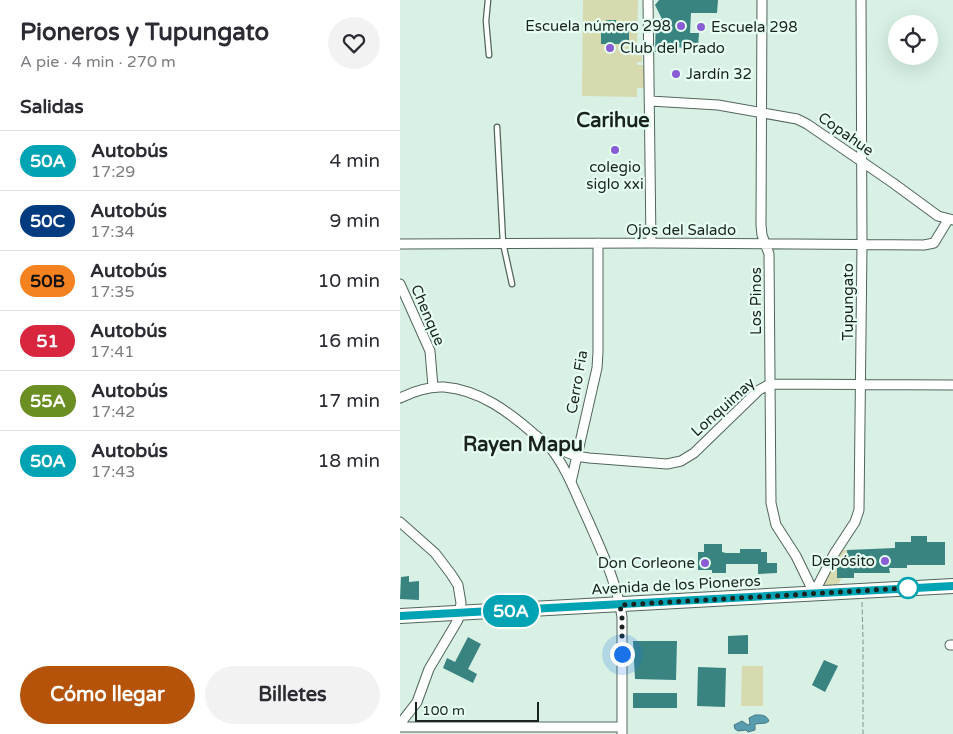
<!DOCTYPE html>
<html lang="es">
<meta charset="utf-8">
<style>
:root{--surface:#fff;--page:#f2f2f3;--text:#2b2b33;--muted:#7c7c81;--line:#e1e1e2;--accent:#b45309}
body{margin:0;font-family:"Varela Round",sans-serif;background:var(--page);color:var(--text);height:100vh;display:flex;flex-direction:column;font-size:19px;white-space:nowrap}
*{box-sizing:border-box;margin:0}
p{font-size:16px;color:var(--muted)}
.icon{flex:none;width:28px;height:28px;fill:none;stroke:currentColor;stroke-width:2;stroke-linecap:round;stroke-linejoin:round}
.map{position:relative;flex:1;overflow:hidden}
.panel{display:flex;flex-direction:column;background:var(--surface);width:400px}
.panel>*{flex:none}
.badge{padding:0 10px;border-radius:16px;font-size:18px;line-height:32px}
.fabs{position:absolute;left:488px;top:15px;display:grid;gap:10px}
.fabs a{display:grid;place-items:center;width:50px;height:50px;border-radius:50%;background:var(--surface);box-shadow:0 5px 20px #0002;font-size:25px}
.scale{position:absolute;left:15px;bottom:12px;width:124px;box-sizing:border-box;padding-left:5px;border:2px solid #1a231f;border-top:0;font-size:14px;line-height:18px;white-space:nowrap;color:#1a231f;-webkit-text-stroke:4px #e6fff2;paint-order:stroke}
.you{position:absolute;width:25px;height:25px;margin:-12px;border:4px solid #fff;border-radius:50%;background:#1a73e8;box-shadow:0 0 0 8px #1a73e833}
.map>.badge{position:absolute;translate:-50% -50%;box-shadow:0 0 0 2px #fff}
h2{padding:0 20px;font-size:19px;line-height:45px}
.round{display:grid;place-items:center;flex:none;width:52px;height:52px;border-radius:26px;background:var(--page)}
.headline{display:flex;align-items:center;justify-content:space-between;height:85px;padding:0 20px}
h1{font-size:24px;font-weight:700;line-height:38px}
.primary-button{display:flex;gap:10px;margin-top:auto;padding:10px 20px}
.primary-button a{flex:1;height:58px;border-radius:30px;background:var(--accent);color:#fff;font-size:20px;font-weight:700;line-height:58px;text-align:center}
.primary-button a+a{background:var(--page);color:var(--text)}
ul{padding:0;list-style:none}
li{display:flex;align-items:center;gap:15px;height:60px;padding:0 20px;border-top:1px solid var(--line)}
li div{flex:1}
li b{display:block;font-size:19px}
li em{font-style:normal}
li .badge{min-width:55px;font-weight:700;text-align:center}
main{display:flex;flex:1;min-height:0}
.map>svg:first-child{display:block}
.green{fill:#d7d9af}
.water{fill:#589daf;stroke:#457884}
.building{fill:#398480}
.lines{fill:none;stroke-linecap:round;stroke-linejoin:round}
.lane-casing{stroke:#51665b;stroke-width:7}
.street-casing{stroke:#51665b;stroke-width:11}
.primary-casing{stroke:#51665b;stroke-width:16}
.path{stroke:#82938b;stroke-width:1;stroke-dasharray:5 2.5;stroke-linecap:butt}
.lane{stroke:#fff;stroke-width:4.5}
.street{stroke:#fff;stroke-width:9}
.primary{stroke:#fff;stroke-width:14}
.line-casing{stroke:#fff;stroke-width:11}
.line{stroke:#00a3b4;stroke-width:8}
.walk{stroke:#1a231f;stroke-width:5;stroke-dasharray:0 9}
.poi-dot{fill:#8a5dd7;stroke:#e6fff2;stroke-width:2}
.stop-dot{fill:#fff;stroke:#00a3b4;stroke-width:2.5}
.labels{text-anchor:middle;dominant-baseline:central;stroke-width:4.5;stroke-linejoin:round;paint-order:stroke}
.poi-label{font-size:15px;fill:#1a231f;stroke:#e6fff2;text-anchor:end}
.street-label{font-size:15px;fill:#1a231f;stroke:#e6fff2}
.district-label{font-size:20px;font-weight:bold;fill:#1a231f;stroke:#e6fff2}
</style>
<main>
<section class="panel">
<div class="headline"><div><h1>Pioneros y Tupungato</h1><p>A pie · 4 min · 270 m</p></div><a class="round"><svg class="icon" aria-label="heart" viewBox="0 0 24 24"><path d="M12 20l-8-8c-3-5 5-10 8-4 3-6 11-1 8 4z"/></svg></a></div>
<h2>Salidas</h2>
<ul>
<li><span class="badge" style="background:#00a3b4;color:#fff">50A</span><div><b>Autobús</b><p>17:29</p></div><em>4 min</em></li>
<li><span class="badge" style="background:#003b80;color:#fff">50C</span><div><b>Autobús</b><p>17:34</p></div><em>9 min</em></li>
<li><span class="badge" style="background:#f58220;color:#111">50B</span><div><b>Autobús</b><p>17:35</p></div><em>10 min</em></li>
<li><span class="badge" style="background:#d7263d;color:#fff">51</span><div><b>Autobús</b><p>17:41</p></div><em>16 min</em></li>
<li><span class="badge" style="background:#6b8e23;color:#fff">55A</span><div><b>Autobús</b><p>17:42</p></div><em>17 min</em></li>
<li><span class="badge" style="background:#00a3b4;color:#fff">50A</span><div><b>Autobús</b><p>17:43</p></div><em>18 min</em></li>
</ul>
<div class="primary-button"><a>Cómo llegar</a><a>Billetes</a></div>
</section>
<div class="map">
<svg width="553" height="734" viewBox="0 0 553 734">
<rect width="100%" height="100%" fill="#d8f1e4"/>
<path class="green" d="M183 0H238L237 44H242V62H237V65H244V88H237V97L182 96Z
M441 550H447L448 566 437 567V578H442L435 588 423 587 422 584 432 562 436 560Z
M342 666H363V706H341Z"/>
<path class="water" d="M355 715C361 715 366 714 369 721L366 723 355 724V730L348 732 346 730 338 731 335 729 334 725 342 721 348 725 350 724 349 718Z"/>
<path class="building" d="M259 0H318L317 13H291L290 33H299L298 47 263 48V52H255L256 19H262L255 5Z
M206 20H216V23H229V44H201V26H206Z
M511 536H527V542H545V565H507V568H489L490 573H454V578H437V566H448L447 550 495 548V542H511Z
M304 544H322V552L326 553H340V549H361V552H367V563H377V573L358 574V564H326V573H312V570H298V552H304Z
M9 576V582L19 581V600L0 599 1 577Z
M348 635V654H328V636Z
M68 637 81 644 68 669 77 674 73 683 43 668 47 658 55 662Z
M233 641H277L276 680 235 679Z
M424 660 438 666 425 692 412 685Z
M298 667 326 668 325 707 297 706Z
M233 693H277V708H233Z"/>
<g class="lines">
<g class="lane-casing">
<path id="lane" d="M88 0 86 21 89 55
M97 127 103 243 112 284"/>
</g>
<g class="street-casing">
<path id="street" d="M248 0 251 243
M362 0 361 225 362 235 369 254 371 503 376 525 396 556 414 593
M250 101 318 105 397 119 407 124 493 183 538 216 553 220
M0 244 251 243 524 245 534 243 548 220
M0 284 30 351 33 387
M0 398C14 391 29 386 44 387 80 390 109 412 134 434 139 438 145 442 149 446 167 468 176 495 188 520 202 552 217 583 222 617V734
M148 445 176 456 189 458 267 464 281 461 294 453 359 390 370 384 553 385
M171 482 197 368 198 352V243
M0 522 35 553 51 574 58 585 61 603 58 620 29 669 17 702 0 724
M414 593 434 554 455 522 459 510 462 245 461 0
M550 645H553
M0 727H222"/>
</g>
<g class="primary-casing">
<path id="primary" d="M0 616 553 586"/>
</g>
<path class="path" d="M462 602 463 638V734"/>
<use href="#lane" class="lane"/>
<use href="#street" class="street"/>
<use href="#primary" class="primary"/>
</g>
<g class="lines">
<g class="line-casing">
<path id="line" d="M0 616 553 586"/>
</g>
<use href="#line" class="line"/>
<path class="walk" d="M222 654V618L220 605 508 588"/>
</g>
<g class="poi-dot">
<circle cx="281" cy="26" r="5"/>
<circle cx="301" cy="27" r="5"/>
<circle cx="210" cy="48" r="5"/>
<circle cx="276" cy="74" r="5"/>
<circle cx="215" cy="150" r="5"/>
<circle cx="485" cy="561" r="5"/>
<circle cx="305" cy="563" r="5"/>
</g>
<circle class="stop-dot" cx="508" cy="588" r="10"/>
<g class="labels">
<g class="poi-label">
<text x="271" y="26">Escuela número 298</text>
<text x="311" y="27" text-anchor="start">Escuela 298</text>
<text x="220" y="48" text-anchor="start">Club del Prado</text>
<text x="286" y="74" text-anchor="start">Jardín 32</text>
<text x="215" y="167" text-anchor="middle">colegio<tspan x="215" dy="17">siglo xxi</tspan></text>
<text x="475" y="561">Depósito</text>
<text x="295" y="563">Don Corleone</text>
</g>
<g class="street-label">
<text transform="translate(446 134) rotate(35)">Copahue</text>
<text x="281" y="230">Ojos del Salado</text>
<text transform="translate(356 301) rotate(-90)">Los Pinos</text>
<text transform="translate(448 302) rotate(-90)">Tupungato</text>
<text transform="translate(28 315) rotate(67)">Chenque</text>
<text transform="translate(177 382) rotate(-80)">Cerro Fia</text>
<text transform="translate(323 407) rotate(-42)">Lonquimay</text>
<text transform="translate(276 585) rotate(-3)">Avenida de los Pioneros</text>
</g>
<g class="district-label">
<text x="213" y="121">Carihue</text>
<text x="123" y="445">Rayen Mapu</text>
</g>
</g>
</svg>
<div class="fabs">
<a><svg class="icon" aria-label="locate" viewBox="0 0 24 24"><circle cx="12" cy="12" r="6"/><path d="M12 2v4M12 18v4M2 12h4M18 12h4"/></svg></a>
</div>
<div class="scale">100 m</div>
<div class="you" style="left:222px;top:654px"></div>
<b class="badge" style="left:111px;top:611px;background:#00a3b4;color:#fff">50A</b>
</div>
</main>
